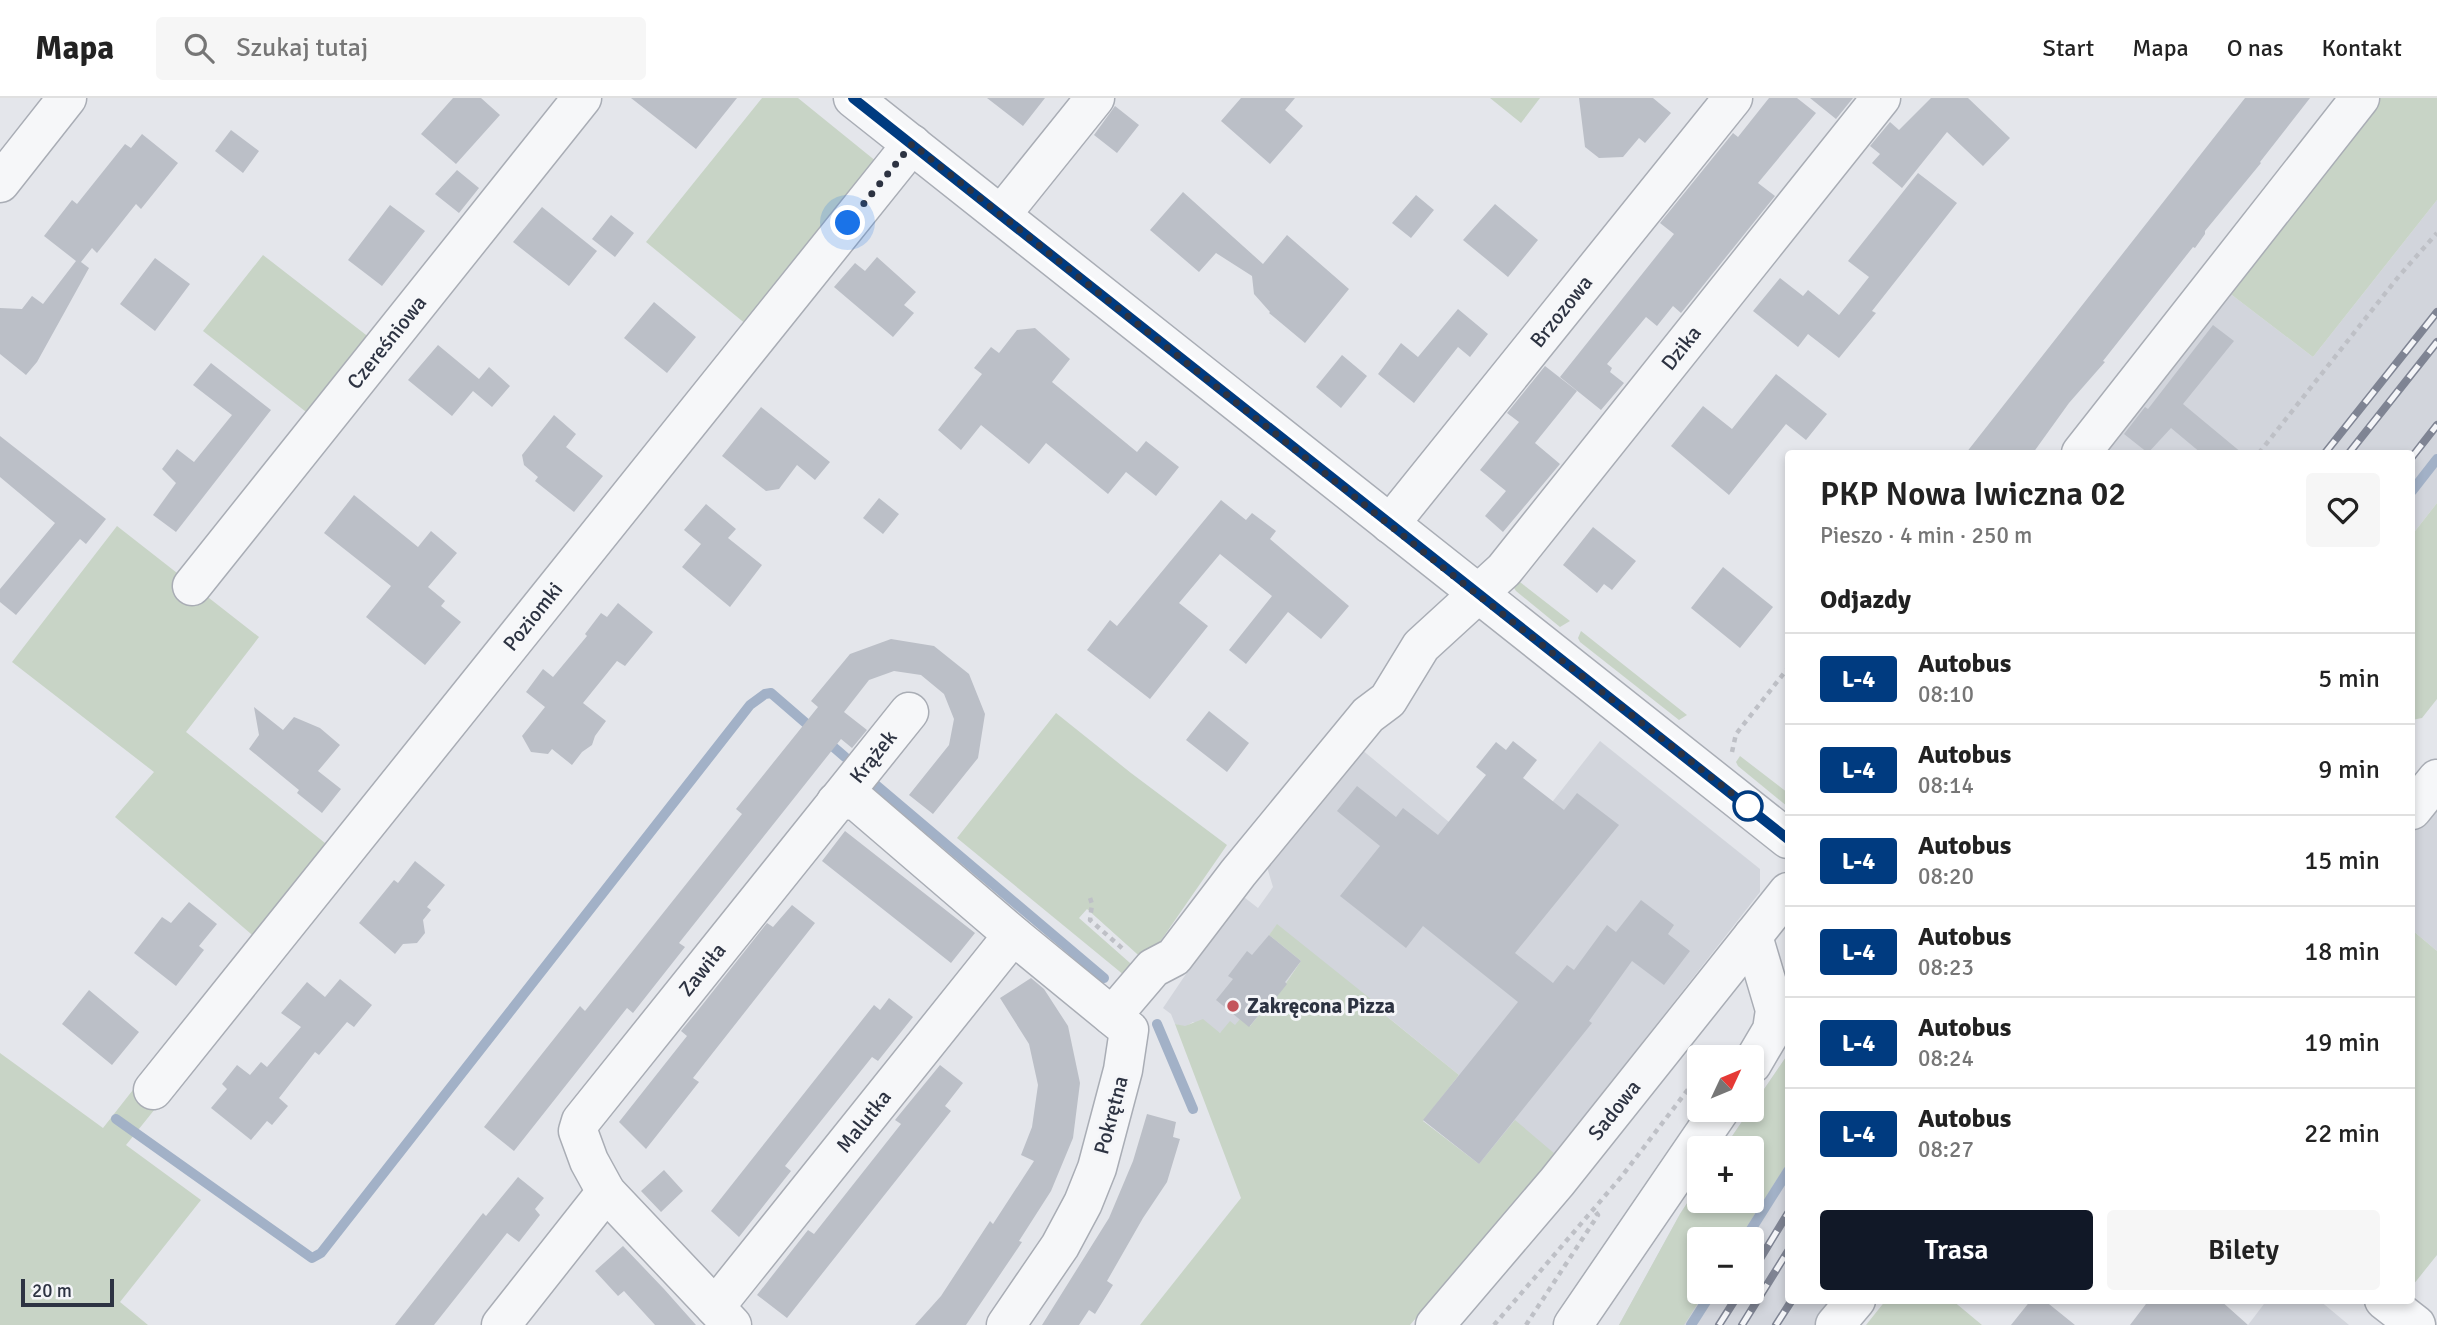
<!DOCTYPE html>
<html lang="pl">
<meta charset="utf-8">
<style>
:root{--surface:#fff;--page:#f6f6f6;--text:#222;--muted:#767676;--line:#e0e0e0;--accent:#111827}
body{margin:0;font-family:Signika,sans-serif;background:var(--page);color:var(--text);height:100vh;display:flex;flex-direction:column;font-size:26px;white-space:nowrap}
*{box-sizing:border-box;margin:0}
p{font-size:23px;color:var(--muted)}
.icon{flex:none;width:38px;height:38px;fill:none;stroke:currentColor;stroke-width:2;stroke-linecap:round;stroke-linejoin:round}
.map{position:relative;flex:1;overflow:hidden}
.side{position:absolute;left:1785px;top:352px;width:630px;height:854px;display:flex;flex-direction:column;background:var(--surface);border-radius:7px;box-shadow:0 4px 10px #0003}
.side>*{flex:none}
.badge{padding:0 14px;border-radius:5px;font-size:24px;line-height:46px}
.needle{width:46px;rotate:46deg}
.fabs{position:absolute;left:1687px;top:947px;display:grid;gap:14px}
.fabs a{display:grid;place-items:center;width:77px;height:77px;border-radius:7px;background:var(--surface);box-shadow:0 4px 10px #0003;font-size:35px}
.scale{position:absolute;left:21px;bottom:18px;width:93px;box-sizing:border-box;padding-left:7px;border:4px solid #2d3342;border-top:0;font-size:19px;line-height:24px;white-space:nowrap;color:#2d3342;-webkit-text-stroke:5px #f4f5f8;paint-order:stroke}
.you{position:absolute;width:35px;height:35px;margin:-18px;border:5px solid #fff;border-radius:50%;background:#1a73e8;box-shadow:0 0 0 10px #1a73e833}
.map>.badge{position:absolute;translate:-50% -50%;box-shadow:0 0 0 4px #fff}
h2{padding:0 35px;font-size:26px;line-height:63px}
.round{display:grid;place-items:center;flex:none;width:74px;height:74px;border-radius:7px;background:var(--page)}
.overview{display:flex;align-items:center;justify-content:space-between;height:119px;padding:0 35px}
h1{font-size:33px;font-weight:600;line-height:52px}
.primary-button{display:flex;gap:14px;margin-top:auto;padding:14px 35px}
.primary-button a{flex:1;height:80px;border-radius:7px;background:var(--accent);color:#fff;font-size:28px;font-weight:600;line-height:80px;text-align:center}
.primary-button a+a{background:var(--page);color:var(--text)}
ul{padding:0;list-style:none}
li{display:flex;align-items:center;gap:21px;height:91px;padding:0 35px;border-top:2px solid var(--line)}
li div{flex:1}
li b{display:block;font-size:26px}
li em{font-style:normal}
li .badge{min-width:77px;font-weight:700;text-align:center}
header{display:flex;align-items:center;gap:42px;box-sizing:border-box;height:98px;padding:0 35px;background:var(--surface);border-bottom:2px solid var(--line)}
header strong{font-size:33px}
nav{display:flex;gap:38px;margin-inline-start:auto;font-size:24px}
.search{width:490px;height:63px;background:var(--page);display:flex;align-items:center;gap:18px;box-sizing:border-box;padding:0 24px;border-radius:7px;color:var(--muted);font-size:26px}
.map>svg:first-child{display:block}
.built{fill:#d2d5dc;fill-rule:evenodd}
.green{fill:#c8d4c6}
.lines{fill:none;stroke-linecap:round;stroke-linejoin:round}
.stream{stroke:#a2b1c7;stroke-width:10}
.building{fill:#bbbfc7}
.minor-casing{stroke:#a9adb5;stroke-width:41}
.path{stroke:#bec0c6;stroke-width:4.5;stroke-dasharray:5 5;stroke-linecap:butt}
.minor{stroke:#f6f7f9;stroke-width:38}
.rail-casing{stroke:#7f8493;stroke-width:8}
.rail{stroke:#f4f5f8;stroke-width:5;stroke-dasharray:16;stroke-linecap:butt}
.line-casing{stroke:#fff;stroke-width:16}
.line{stroke:#003b80;stroke-width:10}
.walk{stroke:#2d3342;stroke-width:7;stroke-dasharray:0 12.6}
.stop-dot{fill:#fff;stroke:#003b80;stroke-width:3.5}
.poi-dot{fill:#c4555c;stroke:#f4f5f8;stroke-width:2.5}
.labels{text-anchor:middle;dominant-baseline:central;stroke-width:6;stroke-linejoin:round;paint-order:stroke}
.street-label{font-size:21px;fill:#2d3342;stroke:#f4f5f8}
.poi-label{font-size:21px;font-weight:bold;fill:#2d3342;stroke:#f4f5f8;text-anchor:start}
</style>
<header>
<strong>Mapa</strong>
<div class="search"><svg class="icon" aria-label="search" viewBox="0 0 24 24"><circle cx="10" cy="10" r="6"/><path d="M15 15l6 6"/></svg>Szukaj tutaj</div>
<nav><a>Start</a><a>Mapa</a><a>O nas</a><a>Kontakt</a></nav>
</header>
<div class="map">
<svg width="2437" height="1227" viewBox="0 0 2437 1227">
<rect width="100%" height="100%" fill="#e4e6eb"/>
<path class="built" d="M2437 102V405L2412 437V355H2098L2228 194 2313 259Z
M1600 643 1760 771V794L1555 1056 1479 1066 1423 1022 1459 977 1384 916 1386 914 1277 827 1269 837 1301 863 1268 910 1266 909 1249 929 1235 927 1220 935 1193 924 1185 929 1175 926 1171 916 1163 910 1240 796 1258 810 1273 789 1267 769 1361 651 1502 768Z
M2437 696V853L2412 832V728Z
M1788 956V1202H1836L1818 1227H1619L1680 1116 1699 1087V1102H1752V1050H1724ZM1699 1141H1752V1194H1699Z
M2267 1202H2319L2349 1227H2248Z"/>
<path class="green" d="M762 0H798L877 64 747 227 646 144Z
M1490 0H1540L1521 25Z
M2380 0H2437V102L2313 259 2228 194Z
M263 157 370 240 310 317 203 233Z
M2437 405V601L2422 620 2412 622V437Z
M117 428 259 539 186 634 330 749 257 841 115 719 154 674 12 564Z
M1516 481 1570 523 1560 529 1516 493 1514 490Z
M1581 533 1687 617 1679 622 1580 544 1578 540Z
M1056 615 1131 675 1227 747 1146 864 1087 811 1079 820 1138 872 1130 882 957 740Z
M1740 658 1788 695V709L1738 668 1736 664Z
M1277 826 1387 914 1385 917 1459 977 1423 1023 1479 1066 1515 1022 1555 1056 1512 1109 1410 1227H1140L1241 1100 1175 926 1185 928 1203 921 1220 935 1230 923 1235 927 1240 921 1250 928 1266 908 1269 910 1301 863 1269 837Z
M2412 832 2437 853V1157L2413 1187 2412 1185Z
M0 955 103 1030 136 988 159 1006 126 1047 201 1102 120 1204 148 1227H0Z
M1788 956V1064L1739 1141H1699V1194H1705L1684 1227H1619L1680 1116 1699 1087V1102H1752V1050H1724Z
M1886 1202H1952L1982 1227H1866Z"/>
<g class="lines">
<path class="stream" d="M2412 393 2437 361
M876 687 1104 880
M1157 926 1193 1011
M116 1021 312 1160 321 1155 750 607 765 596 771 595 845 659
M1745 1141 1788 1073
M1691 1227 1712 1194"/>
</g>
<path class="building" d="M453 0H481L500 17 456 66 421 36Z
M631 0H737L696 51Z
M987 0H1045L1023 28Z
M1241 0H1295L1285 12 1303 28 1270 66 1221 23Z
M1579 0H1653L1671 15 1645 45 1639 40 1623 59 1599 60 1585 49Z
M1769 0H1797L1816 15 1758 85 1775 98 1681 215 1673 208 1657 228 1646 219 1607 266 1612 270 1610 274 1624 285 1601 312 1560 279 1674 136 1660 125 1733 35 1738 39Z
M1810 0H1853L1836 21Z
M1931 0H1968L2010 40 1983 68 1947 34 1902 90 1872 65 1880 56 1870 48 1890 24 1899 32Z
M2245 0H2310L2260 64 2261 65 2205 133V136L2195 150 2193 149 2103 263 2105 264 2097 273 2069 305 2033 355H1966Z
M1115 8 1139 27 1117 55 1094 37Z
M231 32 259 53 243 75 215 53Z
M142 36 178 65 141 111 136 106 97 155 92 150 81 164 89 170 37 264 26 277 0 256V210L22 211 32 198 43 206 76 163 44 138 72 102 77 106 125 46 131 50Z
M457 72 479 90 459 115 435 96Z
M1918 75 1957 105 1872 213 1876 215 1839 260 1808 236 1798 249 1753 213 1780 180 1803 198 1808 192 1839 217 1869 179 1848 163Z
M1183 94 1263 166 1287 137 1349 191 1305 245 1269 215 1270 214 1254 196 1252 178 1216 155 1199 174 1150 132Z
M1416 97 1434 112 1411 140 1392 125Z
M1495 106 1538 142 1508 179 1463 142Z
M390 107 425 133 382 188 348 162Z
M542 109 597 153 569 188 513 144Z
M611 117 634 135 615 159 592 141Z
M877 159 916 194 904 207 914 215 893 239 834 189 855 165 865 173Z
M155 160 190 186 155 233 120 206Z
M654 204 696 239 667 275 624 240Z
M1458 211 1488 236 1470 259 1458 249 1414 305 1378 276 1401 245 1418 259Z
M2213 227 2234 243 2183 306 2242 355H2201L2171 330 2148 355 2124 336 2145 309 2148 311Z
M1035 230 1070 261 1052 284 1137 354 1146 343 1179 369 1156 398 1126 374 1108 396 1046 345 1029 366 981 327 961 352 938 332 982 276 974 270 991 249 999 255 1017 232Z
M438 247 479 281 489 269 510 288 492 309 473 293 452 318 408 282Z
M1342 257 1367 278 1341 310 1316 289Z
M211 265 271 312 176 434 153 417 176 385 162 371 177 351 194 364 232 317 193 287Z
M1545 268 1577 293 1535 345 1560 366 1503 434 1485 418 1506 393 1480 372 1519 324 1507 315Z
M1776 276 1827 316 1806 342 1786 326 1729 397 1671 348 1703 308 1732 331Z
M761 309 830 364 815 382 797 367 779 391 766 393 722 358Z
M554 317 576 336 566 349 603 378 574 414 535 383 538 379 524 367 522 357Z
M0 338 106 421 86 446 80 441 16 517 0 504V491L55 425 0 379Z
M354 397 418 449 431 433 457 455 428 489 445 503 441 508 461 524 425 567 366 519 391 488 324 435Z
M879 400 899 416 883 436 863 420Z
M1221 402 1246 422 1252 415 1276 433 1270 441 1349 508 1321 541 1288 514 1246 566 1229 552 1272 498 1220 456 1179 505 1208 528 1150 601 1087 552 1110 522 1117 528Z
M706 406 736 431 728 440 762 467 730 509 682 469 701 446 684 432Z
M1593 429 1636 463 1612 492 1604 486 1597 495 1563 467Z
M1723 469 1773 509 1740 550 1691 510Z
M618 505 653 534 625 568 617 563 583 605 606 623 595 638 592 647 582 654 572 667 552 651 548 656 531 654 522 638 545 609 526 594 543 571 553 579 587 538 585 536 601 515 607 519Z
M891 541 934 548 969 576 985 616 978 660 933 716 909 697 949 647 954 621 944 596 921 577 894 573 869 582 844 614 867 632 852 650 841 641 679 845 685 849 633 915 627 910 514 1053 484 1029 580 908 585 913 742 716 736 711 818 609 811 603 850 556Z
M254 609 283 632 294 619 320 630 340 647 318 673 341 691 322 715 297 695 299 692 249 651 259 637Z
M1209 613 1249 645 1227 674 1186 642Z
M1513 643 1537 662 1523 680 1564 712 1577 695 1619 727 1515 855 1553 885 1567 867 1574 872 1607 827 1616 834 1641 802 1674 827 1668 836 1690 853 1664 887 1632 863 1589 923 1592 925 1479 1066 1423 1022 1518 904 1423 828 1406 850 1340 798 1380 748 1337 713 1357 688 1396 719 1403 710 1438 737 1486 677 1476 669 1496 644 1506 652Z
M845 733 975 835 951 865 822 763Z
M415 763 445 787 427 809 431 812 423 822 425 835 417 845 403 846 395 856 359 825 394 782 398 785Z
M189 804 217 826 199 848 204 852 176 888 134 855 162 819 171 825Z
M792 807 815 825 693 980 699 984 646 1051 619 1024 687 938 681 933 699 911 767 825 773 829Z
M1269 837 1301 863 1285 884 1287 886 1268 910 1266 908 1249 929 1216 902 1233 881 1228 878 1247 853 1252 857Z
M1031 880 1044 891 1068 928 1080 985 1073 1040 1051 1093 1019 1143 1022 1144 966 1227H915L941 1198 990 1123 993 1126 1034 1063 1021 1057 1032 1029 1038 987 1029 946 1000 900Z
M340 881 372 907 354 929 347 924 319 957 315 954 279 1000 288 1008 272 1027 267 1023 251 1042 211 1010 227 991 222 986 237 967 250 977 261 964 267 969 301 929 281 915 307 884 325 899Z
M89 892 139 934 112 967 62 926Z
M889 900 913 919 878 963 872 959 785 1068 791 1073 739 1139 711 1113 874 907 880 912Z
M940 967 963 985 945 1008 951 1013 787 1220 757 1197 808 1132 814 1136 901 1026 895 1022Z
M1147 1016 1176 1024 1173 1039 1180 1041 1167 1084 1143 1120 1107 1183 1113 1187 1095 1216 1089 1212 1079 1227H1042L1109 1120 1133 1063Z
M664 1072 683 1093 661 1114 641 1093Z
M518 1079 544 1100 535 1111 540 1117 519 1144 507 1135 434 1227H395L483 1115 486 1118Z
M623 1148 664 1191 696 1227H655L624 1193 618 1198 595 1173Z
M2031 1202H2044L2075 1227H2011Z
M2149 1202H2220L2248 1227H2130Z"/>
<g class="lines">
<g class="minor-casing">
<g id="minor">
<path d="M853 0 1788 741"/>
<path d="M0 85 67 0"/>
<path d="M1001 117 1095 0"/>
<path d="M2081 355 2360 0"/>
<path id="s1" d="M1390 426 1733 0"/>
<path id="s2" d="M192 488 582 0"/>
<path d="M836 704 848 702 858 704 1013 837 1129 932 1123 972 1097 1070 1083 1105 1060 1148 1006 1227"/>
<path d="M2412 712 2437 681"/>
<path id="s3" d="M1112 918 1153 870 1174 859 1238 775 1368 617 1388 602 1421 548 1504 472 1881 0"/>
<path d="M1752 966 1772 932 1775 912 1753 838"/>
<path id="s4" d="M153 992 912 46"/>
<path d="M2384 1202 2416 1227"/>
<path id="s5" d="M715 1209 1013 837"/>
<path d="M501 1227 606 1094"/>
<path id="s6" d="M732 1227 606 1094 589 1063 578 1033 581 1023 909 614"/>
<path id="s7" d="M1435 1227 1557 1084 1788 794"/>
<path d="M1573 1227 1720 1012"/>
<path d="M1835 1227 1856 1202"/>
</g>
</g>
<path class="path" d="M2259 355 2399 178 2437 135
M1732 654 1736 636 1788 570
M1090 800 1092 806 1090 822 1123 851
M1713 959 1720 950
M1494 1227 1622 1078 1699 977
M1526 1227 1598 1117 1593 1111"/>
<use href="#minor" class="minor"/>
<g class="rail-casing">
<path id="rail" d="M2325 355 2437 214
M2349 355 2437 244
M2412 359 2437 327
M1752 1174 1788 1115
M1719 1227 1740 1194
M1742 1227 1788 1153
M1776 1227 1792 1202"/>
</g>
<use href="#rail" class="rail"/>
</g>
<g class="lines">
<g class="line-casing">
<path id="line" d="M853 0 1788 741"/>
</g>
<use href="#line" class="line"/>
<path class="walk" d="M848 125 912 46 1450 475 1748 708"/>
</g>
<circle class="stop-dot" cx="1748" cy="708" r="14"/>
<circle class="poi-dot" cx="1233" cy="908" r="7"/>
<g class="labels">
<g class="street-label">
<text stroke="none"><textPath href="#s1" startOffset="273">Brzozowa</textPath></text>
<text stroke="none"><textPath href="#s2" startOffset="312">Czereśniowa</textPath></text>
<text stroke="none"><textPath href="#s3" startOffset="882">Dzika</textPath></text>
<text stroke="none"><textPath href="#s4" startOffset="607">Poziomki</textPath></text>
<text stroke="none"><textPath href="#s6" startOffset="728">Krążek</textPath></text>
<text stroke="none"><textPath href="#s6" startOffset="455">Zawiła</textPath></text>
<text stroke="none"><textPath href="#s7" startOffset="280">Sadowa</textPath></text>
<text transform="translate(1111 1017) rotate(-75)">Pokrętna</text>
<text stroke="none"><textPath href="#s5" startOffset="238">Malutka</textPath></text>
</g>
<g class="poi-label">
<text x="1247" y="908">Zakręcona Pizza</text>
</g>
</g>
</svg>
<div class="fabs">
<a><svg class="needle" viewBox="-14 -14 28 28"><path d="M0-13l5 13h-10z" fill="#e53935"/><path d="M0 13l5-13h-10z" fill="#767676"/></svg></a>
<a>+</a>
<a>−</a>
</div>
<div class="scale">20 m</div>
<div class="you" style="left:848px;top:125px"></div>
<section class="side">
<div class="overview"><div><h1>PKP Nowa Iwiczna 02</h1><p>Pieszo · 4 min · 250 m</p></div><a class="round"><svg class="icon" aria-label="heart" viewBox="0 0 24 24"><path d="M12 20l-8-8c-3-5 5-10 8-4 3-6 11-1 8 4z"/></svg></a></div>
<h2>Odjazdy</h2>
<ul>
<li><span class="badge" style="background:#003b80;color:#fff">L-4</span><div><b>Autobus</b><p>08:10</p></div><em>5 min</em></li>
<li><span class="badge" style="background:#003b80;color:#fff">L-4</span><div><b>Autobus</b><p>08:14</p></div><em>9 min</em></li>
<li><span class="badge" style="background:#003b80;color:#fff">L-4</span><div><b>Autobus</b><p>08:20</p></div><em>15 min</em></li>
<li><span class="badge" style="background:#003b80;color:#fff">L-4</span><div><b>Autobus</b><p>08:23</p></div><em>18 min</em></li>
<li><span class="badge" style="background:#003b80;color:#fff">L-4</span><div><b>Autobus</b><p>08:24</p></div><em>19 min</em></li>
<li><span class="badge" style="background:#003b80;color:#fff">L-4</span><div><b>Autobus</b><p>08:27</p></div><em>22 min</em></li>
</ul>
<div class="primary-button"><a>Trasa</a><a>Bilety</a></div>
</section>
</div>
